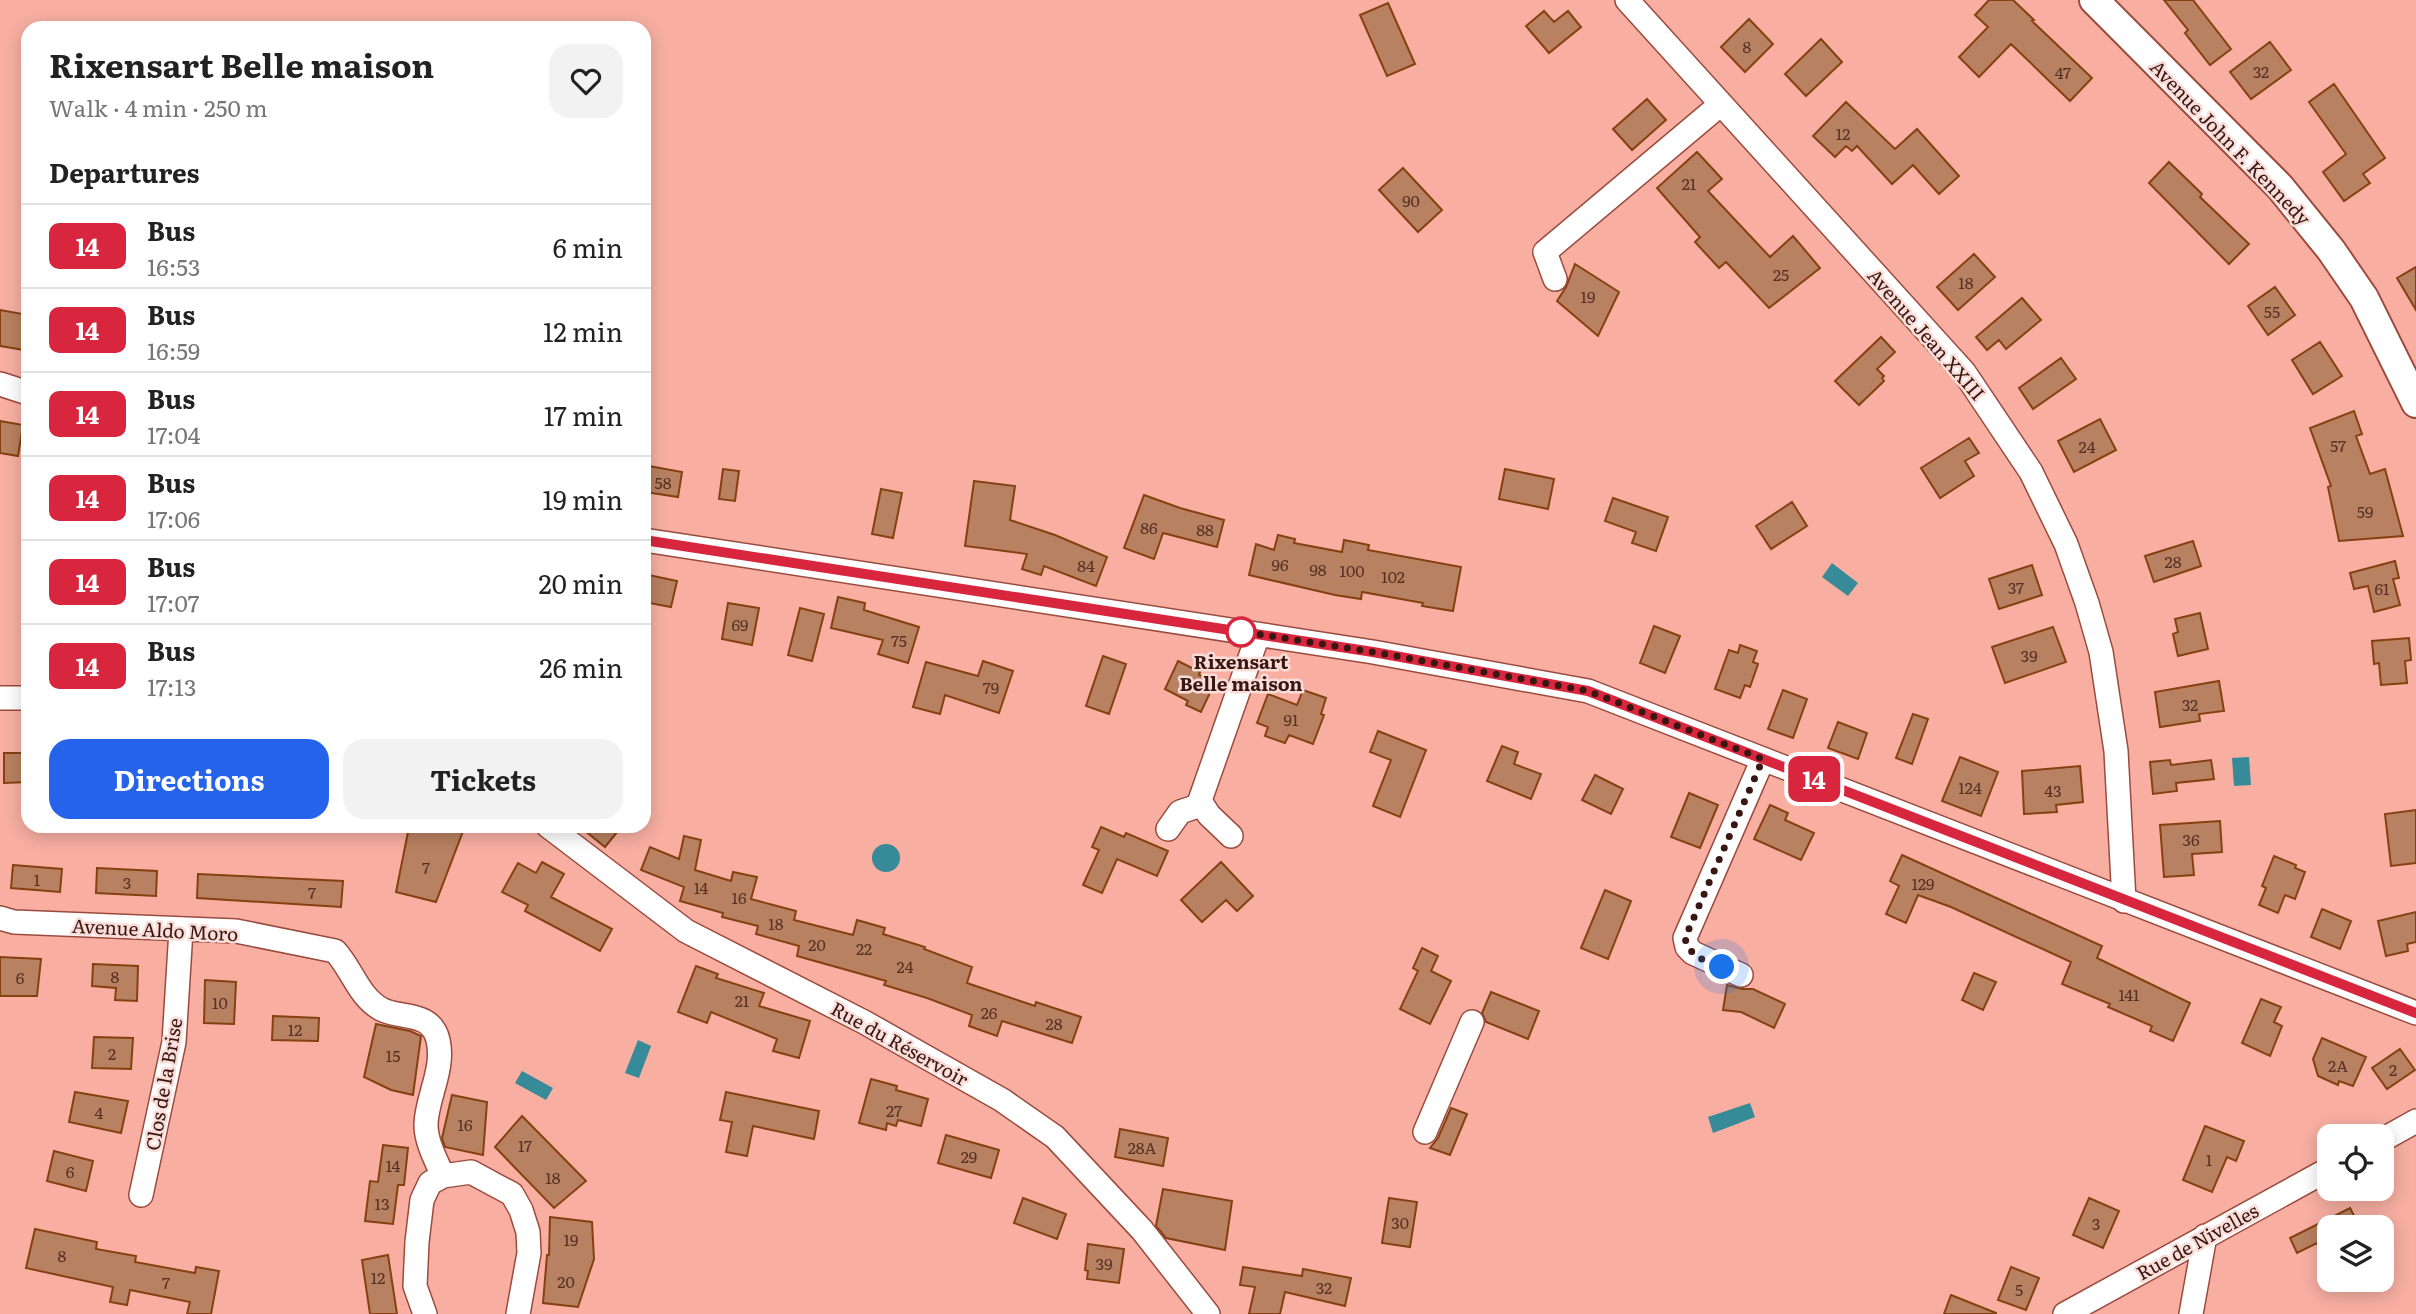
<!DOCTYPE html>
<meta charset="utf-8">
<style>
:root{--surface:#fff;--page:#f2f2f2;--text:#222;--muted:#767676;--line:#e0e0e0;--accent:#2563eb}
body{margin:0;font-family:Literata,serif;background:var(--page);color:var(--text);height:100vh;display:flex;flex-direction:column;font-size:26px;white-space:nowrap}
*{box-sizing:border-box;margin:0}
p{font-size:23px;color:var(--muted)}
.icon{flex:none;width:38px;height:38px;fill:none;stroke:currentColor;stroke-width:2;stroke-linecap:round;stroke-linejoin:round}
.map{position:relative;flex:1;overflow:hidden}
.sheet{position:absolute;left:21px;top:21px;width:630px;height:812px;display:flex;flex-direction:column;background:var(--surface);border-radius:21px;box-shadow:0 4px 18px #0003}
.sheet>*{flex:none}
.badge{padding:0 14px;border-radius:10px;font-size:24px;line-height:46px}
.fabs{position:absolute;left:2317px;top:1124px;display:grid;gap:14px}
.fabs a{display:grid;place-items:center;width:77px;height:77px;border-radius:14px;background:var(--surface);box-shadow:0 4px 18px #0003;font-size:35px}
.you{position:absolute;width:35px;height:35px;margin:-18px;border:5px solid #fff;border-radius:50%;background:#1a73e8;box-shadow:0 0 0 10px #1a73e833}
.map>.badge{position:absolute;translate:-50% -50%;box-shadow:0 0 0 4px #fff}
h2{padding:0 28px;font-size:26px;line-height:63px}
.round{display:grid;place-items:center;flex:none;width:74px;height:74px;border-radius:21px;background:var(--page)}
.overview{display:flex;align-items:center;justify-content:space-between;height:119px;padding:0 28px}
h1{font-size:33px;font-weight:700;line-height:52px}
.cta{display:flex;gap:14px;margin-top:auto;padding:14px 28px}
.cta a{flex:1;height:80px;border-radius:21px;background:var(--accent);color:#fff;font-size:28px;font-weight:700;line-height:80px;text-align:center}
.cta a+a{background:var(--page);color:var(--text)}
ul{padding:0;list-style:none}
li{display:flex;align-items:center;gap:21px;height:84px;padding:0 28px;border-top:2px solid var(--line)}
li div{flex:1}
li b{display:block;font-size:26px}
li em{font-style:normal}
li .badge{min-width:77px;font-weight:700;text-align:center}
.map>svg:first-child{display:block}
.water{fill:#378a98}
.building{fill:#b88161;stroke:#854110;stroke-width:2}
.lines{fill:none;stroke-linecap:round;stroke-linejoin:round}
.minor-casing{stroke:#9b4b3e;stroke-width:26}
.major-casing{stroke:#9b4b3e;stroke-width:32}
.minor{stroke:#fff;stroke-width:23}
.major{stroke:#fff;stroke-width:28}
.line-casing{stroke:#fff;stroke-width:16}
.line{stroke:#d7263d;stroke-width:10}
.walk{stroke:#381611;stroke-width:7;stroke-dasharray:0 12.6}
.stop-dot{fill:#fff;stroke:#d7263d;stroke-width:3.5}
.labels{text-anchor:middle;dominant-baseline:central;stroke-width:5;stroke-linejoin:round;paint-order:stroke}
.number-label{font-size:16px;fill:#583125}
.street-label{font-size:19px;fill:#381611;stroke:#faddd8}
.stop-label{font-size:19px;font-weight:bold;fill:#381611;stroke:#faddd8}
</style>
<div class="map">
<svg width="2416" height="1314" viewBox="0 0 2416 1314">
<rect width="100%" height="100%" fill="#f8afa2"/>
<path class="water" d="M1832 563 1858 583 1848 596 1822 577Z
M2249 757 2251 785 2234 786 2232 758Z
M872 858a14 14 0 1 1 28 0a14 14 0 1 1-28 0Z
M638 1040 651 1046 639 1078 625 1073Z
M522 1071 553 1088 546 1100 515 1083Z
M1750 1103 1755 1117 1713 1133 1708 1117Z"/>
<path class="building" d="M1989 0H2013L2034 20 2032 21 2092 78 2070 101 2011 44 1979 77 1959 57 1988 27 1975 15Z
M2164 0H2193L2231 49 2210 65 2185 33 2188 30Z
M1388 3 1415 64 1387 76 1360 15Z
M1544 11 1554 22 1568 11 1581 27 1549 53 1526 26Z
M1749 19 1773 44 1745 72 1721 47Z
M1821 39 1842 62 1806 96 1785 74Z
M2270 42 2291 70 2251 99 2230 72Z
M2334 84 2385 158 2363 174 2370 183 2344 201 2323 172 2346 154 2309 102Z
M1647 99 1666 120 1632 150 1613 129Z
M1846 102 1895 149 1917 129 1959 176 1939 194 1913 165 1892 184 1857 146 1852 151 1846 146 1835 157 1813 136Z
M1697 152 1722 179 1708 191 1770 257 1793 236 1820 268 1769 308 1726 262 1719 268 1695 242 1700 237 1657 188Z
M2169 162 2202 194 2200 197 2249 244 2229 264 2149 183Z
M1403 168 1442 210 1418 232 1379 190Z
M1974 254 1995 277 1958 310 1937 287Z
M1575 264 1619 292 1598 336 1557 301 1566 287Z
M2416 267V310L2397 278Z
M2275 287 2295 315 2268 335 2248 306Z
M2022 298 2041 320 2006 349 1999 340 1987 350 1976 337Z
M0 310 28 315 24 350 0 346Z
M1881 337 1895 352 1877 369 1884 376 1882 378 1884 381 1859 405 1835 381Z
M2320 342 2342 376 2313 394 2292 360Z
M2061 358 2076 379 2033 409 2019 388Z
M2354 411 2362 434 2356 436 2370 474 2385 469 2403 536 2339 541 2328 487 2331 486 2310 428Z
M2100 419 2116 450 2074 472 2058 441Z
M0 421 23 425 18 456 0 453Z
M1969 438 1979 453 1965 461 1974 476 1940 498 1921 468Z
M649 466 682 472 678 497 645 492Z
M723 469 739 471 735 501 719 499Z
M1505 469 1554 479 1548 509 1499 499Z
M974 481 1015 486 1010 520 1055 535 1107 557 1096 586 1044 566 1041 575 1022 569 1027 554 965 546Z
M881 489 902 493 893 538 872 534Z
M1144 495 1180 508 1224 520 1217 547 1163 533 1154 559 1124 548Z
M1613 498 1668 517 1656 551 1632 543 1636 532 1605 521Z
M1792 502 1807 526 1771 549 1756 526Z
M1278 535 1295 539 1294 543 1342 552 1344 540 1369 545 1368 550 1461 567 1453 611 1422 606 1423 603 1362 592 1361 599 1335 595 1249 575 1256 544 1274 550Z
M2193 541 2201 566 2154 582 2145 556Z
M2395 561 2399 578 2393 579 2400 605 2374 612 2368 586 2354 589 2350 573Z
M2032 565 2042 595 1999 609 1989 579Z
M644 574 677 581 671 607 644 602Z
M838 597 865 603 864 610 919 627 908 663 878 654 883 640 831 628Z
M728 603 759 608 752 645 722 639Z
M800 608 824 614 812 661 788 655Z
M2200 613 2208 649 2178 656 2173 634 2178 632 2175 619Z
M1654 626 1680 636 1665 673 1640 663Z
M2053 627 2066 662 2005 683 1992 647Z
M2409 638 2411 660 2405 661 2407 683 2381 685 2379 663 2374 664 2372 641Z
M1740 645 1757 651 1753 662 1758 664 1750 687 1745 685 1740 698 1715 689 1729 650 1738 653Z
M1103 656 1126 664 1109 714 1086 706Z
M983 661 1013 671 999 713 945 695 940 714 913 707 926 662 978 676Z
M1178 661 1200 672 1199 675 1215 682 1201 712 1186 705 1188 701 1165 689Z
M2219 681 2224 711 2199 714 2200 721 2160 727 2155 692Z
M1303 690 1326 698 1321 714 1324 715 1313 744 1289 735 1285 743 1265 736 1268 727 1257 723 1268 694 1297 705Z
M1783 690 1807 699 1793 738 1768 729Z
M1913 714 1928 719 1912 764 1896 758Z
M1838 722 1867 733 1858 759 1828 748Z
M1378 731 1426 750 1400 817 1373 806 1391 760 1370 752Z
M1502 746 1518 752 1514 764 1541 774 1531 799 1487 781Z
M4 753H28V782L4 783Z
M1960 757 1998 772 1981 816 1942 801Z
M2170 760 2171 765 2211 760 2214 779 2176 783 2177 791 2153 794 2150 762Z
M2080 766 2083 802 2056 805 2057 812 2024 814 2022 771Z
M1595 775 1623 789 1611 814 1582 800Z
M1689 793 1718 805 1700 848 1671 837Z
M1770 805 1788 813 1785 820 1814 833 1801 860 1754 839Z
M2416 810V863L2391 866 2385 814Z
M2220 821 2222 852 2192 854 2194 875 2164 877 2160 825Z
M422 826H465L436 902 396 892 409 827 421 830Z
M579 826H622L605 847Z
M1101 827 1124 837 1126 833 1168 851 1157 876 1117 859 1102 893 1083 885 1099 850 1092 847Z
M684 836 701 840 695 870 731 881 733 872 757 877 751 899 796 911 794 920 853 935 857 920 885 928 883 934 925 947 924 949 972 967 967 983 1035 1006 1036 1002 1081 1017 1072 1043 1002 1021 997 1036 969 1026 972 1015 927 998 884 985 886 981 797 956 799 946 756 934 758 926 722 917 723 913 680 901 684 887 641 870 650 847 679 859Z
M1902 855 2102 946 2097 958 2190 1003 2173 1041 2150 1031 2152 1026 2108 1007 2110 1004 2062 984 2071 962 1951 907 1918 895 1906 923 1886 914 1899 886 1890 881Z
M2274 856 2296 865 2295 868 2305 872 2295 899 2285 895 2278 913 2259 905 2266 888 2262 886Z
M542 862 564 874 551 897 612 929 600 951 525 911 528 905 502 892 518 863 536 873Z
M1221 862 1253 896 1237 911 1226 900 1202 922 1181 900Z
M13 865 62 869 60 892 11 888Z
M97 868 157 871 156 896 96 893Z
M198 874 343 881 341 907 197 898Z
M1605 890 1631 901 1608 959 1581 948Z
M2322 909 2351 921 2340 949 2311 937Z
M2416 912V942L2407 944 2408 951 2386 956 2378 921Z
M1422 948 1438 956 1431 971 1451 981 1430 1024 1400 1009 1418 971 1413 968Z
M0 957 41 959 37 996H0Z
M93 964 138 966 137 1001 115 1000 116 988 92 986Z
M696 966 718 974 716 978 764 993 759 1006 810 1021 799 1058 773 1051 777 1039 711 1012 707 1023 678 1012Z
M1974 973 1996 982 1983 1010 1962 1000Z
M205 980 236 982 234 1024 204 1023Z
M1727 985 1742 989H1753L1785 1004 1774 1028 1741 1012 1723 1010Z
M1491 992 1539 1011 1528 1039 1486 1022 1482 1013Z
M2261 999 2281 1007 2274 1022 2282 1026 2270 1056 2242 1043Z
M273 1016 319 1018 318 1041 272 1040Z
M376 1024 410 1031 421 1036 413 1095 391 1090 364 1077Z
M94 1037 133 1038 131 1069 92 1068Z
M2322 1038 2366 1057 2353 1086 2339 1081 2338 1085 2318 1076 2313 1059Z
M2400 1049 2415 1070 2387 1089 2372 1068Z
M871 1079 897 1086 896 1090 928 1099 921 1126 898 1120 896 1126 887 1123 886 1130 859 1123Z
M75 1092 128 1101 121 1133 69 1122Z
M726 1092 819 1111 814 1139 753 1126 747 1156 726 1152 732 1122 720 1120Z
M452 1095 487 1102 483 1155 445 1147 442 1138Z
M1451 1108 1467 1114 1450 1155 1430 1148 1438 1138Z
M522 1116 586 1181 554 1208 495 1147Z
M2205 1126 2244 1141 2236 1161 2227 1157 2212 1192 2183 1180Z
M1120 1129 1168 1138 1163 1166 1115 1157Z
M946 1135 999 1150 991 1178 938 1163Z
M383 1145 408 1148 404 1185H398L393 1224 365 1221 370 1181 378 1182Z
M54 1151 93 1161 86 1191 47 1181Z
M1163 1189 1232 1201 1225 1250 1166 1238 1156 1226Z
M1023 1198 1066 1214 1057 1239 1014 1223Z
M1389 1198 1417 1202 1410 1247 1382 1243Z
M2089 1198 2119 1211 2103 1248 2073 1235Z
M2350 1208 2360 1227H2329V1267L2317 1243 2297 1253 2290 1238Z
M550 1217 592 1222 594 1259 578 1307 543 1303 547 1255H549Z
M35 1229 97 1242 96 1249 136 1256 135 1262 195 1273 196 1267 219 1271 211 1314H187L190 1302 130 1290 127 1305 110 1302 113 1287 26 1268Z
M1088 1244 1124 1249 1119 1283 1087 1279 1088 1271 1085 1270Z
M388 1255 397 1314H370L362 1260Z
M1243 1267 1302 1276 1303 1269 1351 1278 1345 1306 1285 1292 1280 1314H1249L1255 1287 1240 1285Z
M2011 1267 2039 1278 2026 1310 1998 1300Z
M1951 1295 1996 1313V1314H1944Z"/>
<g class="lines">
<g class="minor-casing">
<path id="minor" d="M1627 0 1964 372 2031 472 2066 544 2087 603 2101 652 2116 751 2124 901
M1555 279 1545 252 1721 104
M0 384 28 393
M644 540 1373 652 1588 691 2416 1013
M0 698H28
M1200 801 1209 815 1231 836
M548 826 686 931 864 1022 1002 1100 1055 1137 1142 1230 1208 1314
M1168 829 1180 812 1198 806 1258 635
M0 918 14 922 236 931 335 951C352 969 358 996 381 1009 398 1019 431 1010 438 1040 445 1069 426 1099 426 1125 426 1142 436 1160 443 1176
M1741 975 1693 953 1687 947 1685 938 1763 759
M1425 1132 1472 1022
M2382 1140 2416 1121
M141 1195 174 1042 181 930
M425 1314 415 1286 417 1242 422 1200 430 1183 443 1176 471 1172 512 1194 521 1210 528 1232 529 1253 518 1314
M2065 1314 2329 1169
M2191 1314 2205 1236"/>
</g>
<g class="major-casing">
<path id="major" d="M2094 0 2280 187 2331 250 2364 298 2416 403"/>
</g>
<use href="#minor" class="minor"/>
<use href="#major" class="major"/>
</g>
<g class="lines">
<g class="line-casing">
<path id="line" d="M644 540 1373 652 1588 691 2416 1013"/>
</g>
<use href="#line" class="line"/>
<path class="walk" d="M1241 632 1232 630 1373 652 1588 691 1763 759 1685 938C1689 957 1706 961 1722 967"/>
</g>
<circle class="stop-dot" cx="1241" cy="632" r="14"/>
<g class="labels">
<g class="number-label">
<text x="1747" y="46">8</text>
<text x="2261" y="71">32</text>
<text x="2063" y="72">47</text>
<text x="1843" y="133">12</text>
<text x="1689" y="183">21</text>
<text x="1411" y="200">90</text>
<text x="1781" y="274">25</text>
<text x="1966" y="282">18</text>
<text x="1588" y="296">19</text>
<text x="2272" y="311">55</text>
<text x="2338" y="445">57</text>
<text x="2087" y="446">24</text>
<text x="663" y="482">58</text>
<text x="2365" y="511">59</text>
<text x="1149" y="527">86</text>
<text x="1205" y="529">88</text>
<text x="2173" y="561">28</text>
<text x="1280" y="564">96</text>
<text x="1086" y="565">84</text>
<text x="1318" y="569">98</text>
<text x="1352" y="570">100</text>
<text x="1393" y="576">102</text>
<text x="2016" y="587">37</text>
<text x="2382" y="588">61</text>
<text x="740" y="624">69</text>
<text x="899" y="640">75</text>
<text x="2029" y="655">39</text>
<text x="991" y="687">79</text>
<text x="2190" y="704">32</text>
<text x="1291" y="719">91</text>
<text x="1970" y="787">124</text>
<text x="2053" y="790">43</text>
<text x="2191" y="839">36</text>
<text x="426" y="867">7</text>
<text x="37" y="879">1</text>
<text x="127" y="882">3</text>
<text x="1923" y="883">129</text>
<text x="701" y="887">14</text>
<text x="312" y="892">7</text>
<text x="739" y="897">16</text>
<text x="776" y="923">18</text>
<text x="817" y="944">20</text>
<text x="864" y="948">22</text>
<text x="905" y="966">24</text>
<text x="115" y="976">8</text>
<text x="20" y="977">6</text>
<text x="2129" y="994">141</text>
<text x="742" y="1000">21</text>
<text x="220" y="1002">10</text>
<text x="989" y="1012">26</text>
<text x="1054" y="1023">28</text>
<text x="295" y="1029">12</text>
<text x="112" y="1053">2</text>
<text x="393" y="1055">15</text>
<text x="2338" y="1065">2A</text>
<text x="2393" y="1069">2</text>
<text x="894" y="1110">27</text>
<text x="99" y="1112">4</text>
<text x="465" y="1124">16</text>
<text x="525" y="1145">17</text>
<text x="1142" y="1147">28A</text>
<text x="969" y="1156">29</text>
<text x="2209" y="1159">1</text>
<text x="393" y="1165">14</text>
<text x="70" y="1171">6</text>
<text x="553" y="1177">18</text>
<text x="382" y="1203">13</text>
<text x="1400" y="1222">30</text>
<text x="2096" y="1223">3</text>
<text x="571" y="1239">19</text>
<text x="62" y="1255">8</text>
<text x="1104" y="1263">39</text>
<text x="378" y="1277">12</text>
<text x="566" y="1281">20</text>
<text x="166" y="1282">7</text>
<text x="1324" y="1287">32</text>
<text x="2019" y="1289">5</text>
</g>
<g class="street-label">
<text transform="translate(2231 142) rotate(46)">Avenue John F. Kennedy</text>
<text transform="translate(1927 334) rotate(49)">Avenue Jean XXIII</text>
<text transform="translate(155 929) rotate(3)">Avenue Aldo Moro</text>
<text transform="translate(900 1043) rotate(29)">Rue du Réservoir</text>
<text transform="translate(163 1084) rotate(-80)">Clos de la Brise</text>
<text transform="translate(2197 1241) rotate(-29)">Rue de Nivelles</text>
</g>
<g class="stop-label">
<text x="1241" y="661">Rixensart<tspan x="1241" dy="22">Belle maison</tspan></text>
</g>
</g>
</svg>
<div class="fabs">
<a><svg class="icon" aria-label="locate" viewBox="0 0 24 24"><circle cx="12" cy="12" r="6"/><path d="M12 2v4M12 18v4M2 12h4M18 12h4"/></svg></a>
<a><svg class="icon" aria-label="layers" viewBox="0 0 24 24"><path d="M12 4l9 5-9 5-9-5zM3 14l9 5 9-5"/></svg></a>
</div>
<div class="you" style="left:1722px;top:967px"></div>
<b class="badge" style="left:1814px;top:779px;background:#d7263d;color:#fff">14</b>
<section class="sheet">
<div class="overview"><div><h1>Rixensart Belle maison</h1><p>Walk · 4 min · 250 m</p></div><a class="round"><svg class="icon" aria-label="heart" viewBox="0 0 24 24"><path d="M12 20l-8-8c-3-5 5-10 8-4 3-6 11-1 8 4z"/></svg></a></div>
<h2>Departures</h2>
<ul>
<li><span class="badge" style="background:#d7263d;color:#fff">14</span><div><b>Bus</b><p>16:53</p></div><em>6 min</em></li>
<li><span class="badge" style="background:#d7263d;color:#fff">14</span><div><b>Bus</b><p>16:59</p></div><em>12 min</em></li>
<li><span class="badge" style="background:#d7263d;color:#fff">14</span><div><b>Bus</b><p>17:04</p></div><em>17 min</em></li>
<li><span class="badge" style="background:#d7263d;color:#fff">14</span><div><b>Bus</b><p>17:06</p></div><em>19 min</em></li>
<li><span class="badge" style="background:#d7263d;color:#fff">14</span><div><b>Bus</b><p>17:07</p></div><em>20 min</em></li>
<li><span class="badge" style="background:#d7263d;color:#fff">14</span><div><b>Bus</b><p>17:13</p></div><em>26 min</em></li>
</ul>
<div class="cta"><a>Directions</a><a>Tickets</a></div>
</section>
</div>
